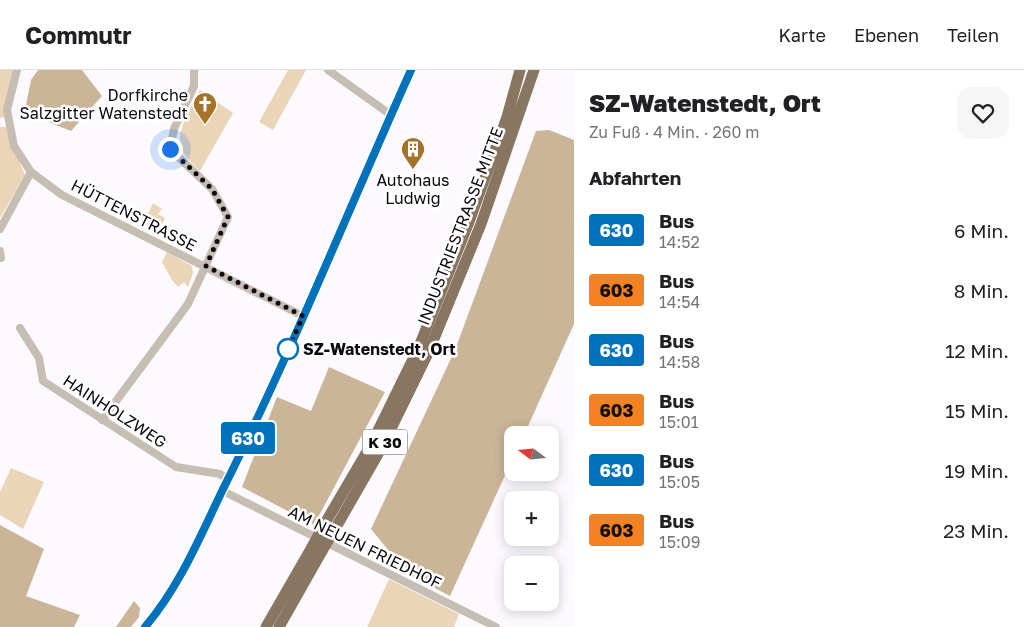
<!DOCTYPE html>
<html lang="de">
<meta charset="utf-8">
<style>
:root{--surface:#fff;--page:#f6f6f6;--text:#202124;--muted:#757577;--line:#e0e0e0}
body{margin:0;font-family:"Golos Text",sans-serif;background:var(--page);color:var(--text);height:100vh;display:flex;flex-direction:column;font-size:19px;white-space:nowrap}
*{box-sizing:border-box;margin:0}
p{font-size:16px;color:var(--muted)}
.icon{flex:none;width:28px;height:28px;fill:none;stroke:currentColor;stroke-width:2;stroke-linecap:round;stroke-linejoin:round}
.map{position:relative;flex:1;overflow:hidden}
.drawer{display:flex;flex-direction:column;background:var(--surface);width:450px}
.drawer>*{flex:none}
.badge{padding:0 10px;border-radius:4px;font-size:18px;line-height:32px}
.needle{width:32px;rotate:286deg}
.tools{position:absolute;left:504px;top:356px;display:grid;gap:10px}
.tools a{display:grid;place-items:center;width:55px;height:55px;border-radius:10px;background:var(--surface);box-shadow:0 2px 12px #0003;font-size:25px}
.you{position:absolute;width:25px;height:25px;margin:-12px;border:4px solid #fff;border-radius:50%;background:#1a73e8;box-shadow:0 0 0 8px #1a73e833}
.map>.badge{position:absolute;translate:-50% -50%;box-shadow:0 0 0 2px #fff}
h2{padding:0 15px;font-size:19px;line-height:45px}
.round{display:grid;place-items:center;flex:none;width:52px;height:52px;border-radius:15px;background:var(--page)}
.head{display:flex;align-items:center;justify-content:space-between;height:85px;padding:0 15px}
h1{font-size:24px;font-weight:800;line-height:38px}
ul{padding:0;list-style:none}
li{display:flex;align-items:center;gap:15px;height:60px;padding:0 15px}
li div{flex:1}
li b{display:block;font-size:19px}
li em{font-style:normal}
li .badge{min-width:55px;font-weight:700;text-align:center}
header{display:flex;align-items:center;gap:30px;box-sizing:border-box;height:70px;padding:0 25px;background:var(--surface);border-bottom:1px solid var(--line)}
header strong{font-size:24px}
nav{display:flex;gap:28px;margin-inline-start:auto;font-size:18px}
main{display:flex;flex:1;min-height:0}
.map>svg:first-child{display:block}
.green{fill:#ebd5b8}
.forest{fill:#cbb598}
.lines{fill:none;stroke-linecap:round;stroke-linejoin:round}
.minor{stroke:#c6bdb3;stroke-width:8}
.highway{stroke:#887660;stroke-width:11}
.highway-bridge{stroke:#887660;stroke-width:11}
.line-casing{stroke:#fff;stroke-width:11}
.line{stroke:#0072bc;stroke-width:8}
.walk{stroke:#0e0911;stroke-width:5;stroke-dasharray:0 9}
.stop-dot{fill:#fff;stroke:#0072bc;stroke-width:2.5}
.labels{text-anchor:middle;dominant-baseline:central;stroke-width:5;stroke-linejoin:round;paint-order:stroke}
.shield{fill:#fff;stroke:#565358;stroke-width:1}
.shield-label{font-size:15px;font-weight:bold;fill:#0e0911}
.poi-label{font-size:16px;fill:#0e0911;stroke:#fff;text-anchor:end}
.street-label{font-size:16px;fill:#0e0911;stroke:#fff}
.stop-label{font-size:16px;font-weight:bold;fill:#0e0911;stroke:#fff;text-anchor:start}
</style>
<header>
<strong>Commutr</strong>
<nav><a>Karte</a><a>Ebenen</a><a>Teilen</a></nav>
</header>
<main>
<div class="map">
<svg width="574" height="557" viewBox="0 0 574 557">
<rect width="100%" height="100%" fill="#fdfaff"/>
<path class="green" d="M0 0H15L5 47 0 48Z
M288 0H306L273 60 259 52Z
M200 20 233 43 200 101C194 95 186 88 182 80 174 62 192 36 200 20Z
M0 57H6L25 105 0 148Z
M153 133 162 139 158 144 165 148 159 161 143 155Z
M167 182 192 196 193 203 188 217 184 212 178 217 172 210 162 192Z
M11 398 44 412 23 459 0 445V422Z
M389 509 459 544 454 557H367Z"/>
<path class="forest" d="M38 0H82L102 26 71 61 53 54 40 47 24 45 31 10Z
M549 60 574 70V254L524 365H512V390L450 526 408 504 371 459 455 280 536 61Z
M329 297 385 322 314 455 242 417 277 327 311 341Z
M0 455 44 479 26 526 80 545 74 557H0Z
M134 531 140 538 139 547 131 557H116Z"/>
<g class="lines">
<path class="minor" d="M17 0 7 40 14 76 31 102 62 125 303 246
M328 0 391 45
M0 159 31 102
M0 181 1 188
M20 258 39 288 43 311 176 397 220 404 227 409
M102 350 188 234 228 147 212 119 170 79 174 59 194 16V0
M223 421 496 557
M145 557C185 510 204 458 231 403 296 271 351 134 411 0"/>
<path class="highway" d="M324 455 372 373 418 279 469 152 507 47 520 0
M335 459 382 377 429 281 481 154 534 0
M266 557 312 477
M279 557 322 481"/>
<path class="highway-bridge" d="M312 477 324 455
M322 481 335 459"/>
</g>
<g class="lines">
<g class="line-casing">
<path id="line" d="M145 557C184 511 204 456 231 403 296 271 351 134 411 0"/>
</g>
<use href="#line" class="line"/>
<path class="walk" d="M170 79 212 119 228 147 206 196 303 246 287 282 288 279"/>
</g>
<defs>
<g id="church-pin" transform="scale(1.25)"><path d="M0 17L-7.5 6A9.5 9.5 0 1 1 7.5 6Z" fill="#a47328" stroke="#fff"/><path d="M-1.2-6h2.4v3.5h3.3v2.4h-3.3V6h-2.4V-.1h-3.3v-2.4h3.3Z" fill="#fff"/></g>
<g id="building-pin" transform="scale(1.25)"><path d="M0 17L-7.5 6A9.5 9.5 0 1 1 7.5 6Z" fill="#a47328" stroke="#fff"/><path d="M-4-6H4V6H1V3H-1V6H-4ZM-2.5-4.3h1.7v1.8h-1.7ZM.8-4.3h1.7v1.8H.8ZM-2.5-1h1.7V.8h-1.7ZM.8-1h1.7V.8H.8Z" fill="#fff"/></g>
</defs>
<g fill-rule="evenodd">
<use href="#church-pin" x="205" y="34"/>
<use href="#building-pin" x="413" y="79"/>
</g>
<circle class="stop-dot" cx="288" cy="279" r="10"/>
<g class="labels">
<rect class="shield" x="362.5" y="359.5" width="45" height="25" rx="4"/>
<g class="shield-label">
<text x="385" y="372">K 30</text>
</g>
<g class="poi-label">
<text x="188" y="25">Dorfkirche<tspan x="188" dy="18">Salzgitter Watenstedt</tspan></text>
<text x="413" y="110" text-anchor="middle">Autohaus<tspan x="413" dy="18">Ludwig</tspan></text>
</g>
<g class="street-label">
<text transform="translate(134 145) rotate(27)">HÜTTENSTRASSE</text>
<text transform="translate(460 156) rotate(-69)">INDUSTRIESTRASSE MITTE</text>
<text transform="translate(115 341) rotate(33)">HAINHOLZWEG</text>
<text transform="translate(365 477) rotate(26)">AM NEUEN FRIEDHOF</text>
</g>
<g class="stop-label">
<text x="303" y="279">SZ-Watenstedt, Ort</text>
</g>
</g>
</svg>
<div class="tools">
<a><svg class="needle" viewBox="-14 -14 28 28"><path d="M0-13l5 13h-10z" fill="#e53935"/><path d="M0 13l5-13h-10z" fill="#757577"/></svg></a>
<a>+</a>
<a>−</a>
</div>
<div class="you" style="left:170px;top:79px"></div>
<b class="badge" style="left:248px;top:368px;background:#0072bc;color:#fff">630</b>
</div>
<section class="drawer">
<div class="head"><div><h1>SZ-Watenstedt, Ort</h1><p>Zu Fuß · 4 Min. · 260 m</p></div><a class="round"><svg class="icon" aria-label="heart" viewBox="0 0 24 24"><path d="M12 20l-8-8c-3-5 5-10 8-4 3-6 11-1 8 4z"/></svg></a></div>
<h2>Abfahrten</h2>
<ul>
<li><span class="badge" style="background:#0072bc;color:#fff">630</span><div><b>Bus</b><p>14:52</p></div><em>6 Min.</em></li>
<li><span class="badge" style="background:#f58220;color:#111">603</span><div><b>Bus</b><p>14:54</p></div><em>8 Min.</em></li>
<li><span class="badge" style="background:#0072bc;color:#fff">630</span><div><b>Bus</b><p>14:58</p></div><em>12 Min.</em></li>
<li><span class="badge" style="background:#f58220;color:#111">603</span><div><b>Bus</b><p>15:01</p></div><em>15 Min.</em></li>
<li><span class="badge" style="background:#0072bc;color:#fff">630</span><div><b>Bus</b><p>15:05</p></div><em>19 Min.</em></li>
<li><span class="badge" style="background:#f58220;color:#111">603</span><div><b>Bus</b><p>15:09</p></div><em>23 Min.</em></li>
</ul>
</section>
</main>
